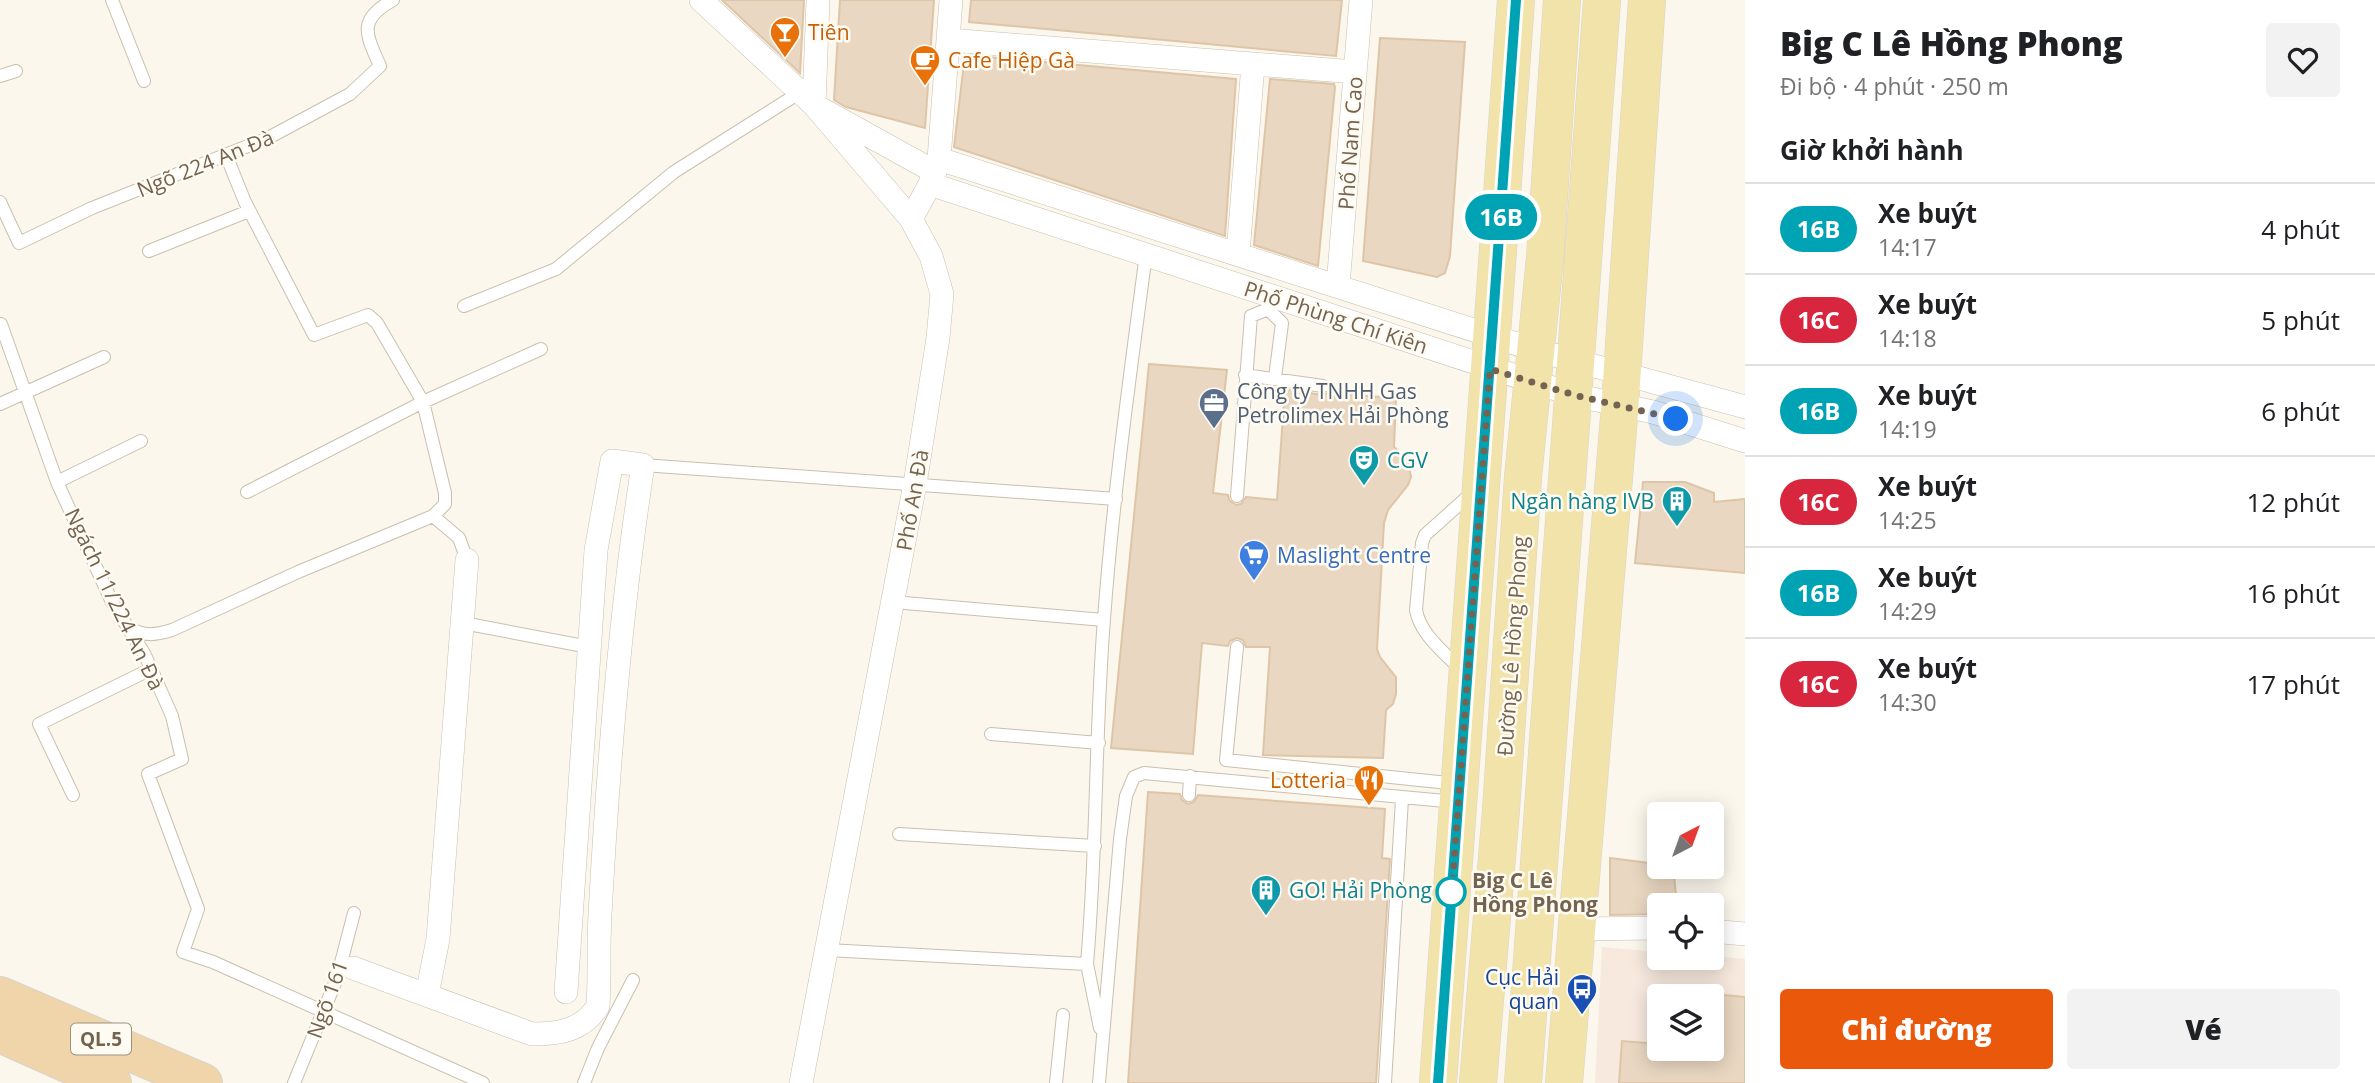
<!DOCTYPE html>
<html lang="vi">
<meta charset="utf-8">
<style>
:root{--surface:#fff;--page:#f2f2f2;--text:#202124;--muted:#757577;--line:#e0e0e0;--accent:#ea580c}
body{margin:0;font-family:"Open Sans",sans-serif;background:var(--page);color:var(--text);height:100vh;display:flex;flex-direction:column;font-size:26px;white-space:nowrap}
*{box-sizing:border-box;margin:0}
p{font-size:23px;color:var(--muted)}
.icon{flex:none;width:38px;height:38px;fill:none;stroke:currentColor;stroke-width:2;stroke-linecap:round;stroke-linejoin:round}
.map{position:relative;flex:1;overflow:hidden}
.side{display:flex;flex-direction:column;background:var(--surface);width:630px}
.side>*{flex:none}
.badge{padding:0 14px;border-radius:23px;font-size:24px;line-height:46px}
.needle{width:46px;rotate:41deg}
.tools{position:absolute;left:1647px;top:802px;display:grid;gap:14px}
.tools a{display:grid;place-items:center;width:77px;height:77px;border-radius:7px;background:var(--surface);box-shadow:0 4px 18px #0003;font-size:35px}
.you{position:absolute;width:35px;height:35px;margin:-18px;border:5px solid #fff;border-radius:50%;background:#1a73e8;box-shadow:0 0 0 10px #1a73e833}
.map>.badge{position:absolute;translate:-50% -50%;box-shadow:0 0 0 4px #fff}
h2{padding:0 35px;font-size:26px;line-height:63px}
.round{display:grid;place-items:center;flex:none;width:74px;height:74px;border-radius:7px;background:var(--page)}
.headline{display:flex;align-items:center;justify-content:space-between;height:119px;padding:0 35px}
h1{font-size:33px;font-weight:800;line-height:52px}
.button{display:flex;gap:14px;margin-top:auto;padding:14px 35px}
.button a{flex:1;height:80px;border-radius:7px;background:var(--accent);color:#fff;font-size:28px;font-weight:800;line-height:80px;text-align:center}
.button a+a{background:var(--page);color:var(--text)}
ul{padding:0;list-style:none}
li{display:flex;align-items:center;gap:21px;height:91px;padding:0 35px;border-top:2px solid var(--line)}
li div{flex:1}
li b{display:block;font-size:26px}
li em{font-style:normal}
li .badge{min-width:77px;font-weight:700;text-align:center}
main{display:flex;flex:1;min-height:0}
.map>svg:first-child{display:block}
.commercial{fill:#f7e9de;fill-rule:evenodd}
.building{fill:#e9d7c1;stroke:#dfc5a8;stroke-width:2}
.lines{fill:none;stroke-linecap:round;stroke-linejoin:round}
.service-casing{stroke:#cabfaf;stroke-width:14}
.minor-casing{stroke:#cabfaf;stroke-width:24}
.primary-casing{stroke:#d8d3ce;stroke-width:38}
.trunk-casing{stroke:#d8d3ce;stroke-width:40}
.service{stroke:#fff;stroke-width:12}
.minor{stroke:#fff;stroke-width:23}
.primary{stroke:#f2e3ab;stroke-width:37}
.trunk{stroke:#f0d4aa;stroke-width:38}
.line-casing{stroke:#fff;stroke-width:16}
.line{stroke:#00a3b4;stroke-width:10}
.walk{stroke:#746350;stroke-width:7;stroke-dasharray:0 12.6}
.stop-dot{fill:#fff;stroke:#00a3b4;stroke-width:3.5}
.labels{text-anchor:middle;dominant-baseline:central;stroke-width:5;stroke-linejoin:round;paint-order:stroke}
.shield{fill:#fefbf2;stroke:#9d9181;stroke-width:2}
.shield-label{font-size:19px;font-weight:bold;fill:#746350}
.food-label{font-size:21px;fill:#c56008;stroke:#fefbf2;text-anchor:start}
.street-label{font-size:21px;fill:#746350;stroke:#fefbf2}
.service-label{font-size:21px;fill:#4e5e75;stroke:#fefbf2;text-anchor:start}
.culture-label{font-size:21px;fill:#0d838f;stroke:#fefbf2;text-anchor:start}
.shop-label{font-size:21px;fill:#366cbe;stroke:#fefbf2;text-anchor:start}
.stop-label{font-size:21px;font-weight:bold;fill:#746350;stroke:#fefbf2;text-anchor:start}
.transit-label{font-size:21px;fill:#164399;stroke:#fefbf2;text-anchor:end}
</style>
<main>
<div class="map">
<svg width="1745" height="1083" viewBox="0 0 1745 1083">
<rect width="100%" height="100%" fill="#fbf7ec"/>
<path class="commercial" d="M1602 947 1659 952V957L1712 956 1745 959V1083H1595ZM1659 996H1712V1048H1659Z"/>
<path class="building" d="M722 0H804L800 73Z
M840 0H934L925 128 846 107 834 100Z
M971 0H1342L1336 56 969 22Z
M1380 38 1465 42 1450 256 1445 273 1437 277 1363 261Z
M965 55 1236 79 1225 236 954 147Z
M1270 79 1334 84 1335 87 1318 266 1254 245Z
M1149 364 1227 370 1213 493 1228 495 1229 500 1236 505 1241 504 1246 497 1277 500 1285 389 1322 395 1328 393 1396 398 1394 447 1407 459 1411 477 1408 485 1388 510 1384 523 1377 649 1380 657 1396 677V694L1393 704 1386 710 1383 758 1263 755 1270 647H1246L1243 640 1237 638 1230 641 1228 646 1202 643 1193 754 1111 748Z
M1643 482H1685L1714 493V502L1745 499V573L1635 563Z
M1148 792 1180 794 1182 800 1188 804 1194 802 1198 795 1385 809 1382 858 1390 859 1376 1083H1128Z
M1610 858 1673 866 1677 905H1659V914L1610 915Z
M1712 994 1745 997V1083H1619L1622 1041 1659 1044V1048H1712Z"/>
<g class="lines">
<g class="service-casing">
<path id="service" d="M112 0 144 81
M0 76 16 71
M0 202 19 243 92 208 268 138 350 94 380 66C366 34 357 20 393 0
M149 251 249 211
M1268 300V309L1282 323 1275 378
M464 306 556 269 674 172 799 93
M1 324 57 482 112 602 145 655 172 716 182 759 148 774 198 909 183 952 213 962 483 1083
M1245 375 1323 386
M0 404 104 357
M643 465 1116 499
M57 482 141 441
M247 492 423 402 541 349
M1237 496 1251 316 1268 309
M433 516 459 538 467 560
M893 602 1104 620
M463 623 589 647
M128 627C144 637 155 635 172 630L298 572 433 516 445 504V493L423 402 377 323 368 315 314 335 245 202 226 155
M1237 647 1226 760 1458 784
M1461 670C1444 652 1420 634 1416 610L1422 543 1425 535 1473 492
M991 734 1099 743
M73 795 39 724 151 669
M1189 795 1190 776
M899 834 1095 846
M827 950 1087 964C1097 849 1095 733 1104 619 1113 497 1130 375 1146 254
M1087 964 1100 1028
M294 1083 337 978 354 913
M584 1083 598 1048 633 980
M1056 1083 1063 1015
M1099 1083 1120 839 1126 796 1134 777 1144 773 1456 802
M1385 1083 1402 799"/>
</g>
<g class="minor-casing">
<path id="minor" d="M701 0 814 105 911 219 931 256 942 294 938 338 915 484 801 1083
M818 0 814 105 935 172
M949 40 1355 72
M939 159 1536 350 1745 407
M930 184 1574 395 1653 412 1745 441
M911 219 930 184 939 159 951 0
M1238 254 1253 64
M1338 286 1361 0
M1577 929 1659 928
M1712 931 1745 934
M353 968 532 1034C558 1034 583 1031 598 1006 600 976 598 946 600 915 608 766 620 613 643 465L612 461 596 550 566 992
M427 995 438 939 467 560"/>
</g>
<g class="primary-casing">
<path id="primary" d="M1438 1083 1516 0
M1478 1083 1501 810 1523 477 1545 258 1562 0
M1523 1083 1602 0
M1564 1083 1620 405 1647 0"/>
</g>
<g class="trunk-casing">
<path id="trunk" d="M0 996 203 1083
M0 1033 112 1083"/>
</g>
<use href="#service" class="service"/>
<use href="#minor" class="minor"/>
<use href="#primary" class="primary"/>
<use href="#trunk" class="trunk"/>
</g>
<g class="lines">
<g class="line-casing">
<path id="line" d="M1438 1083 1516 0"/>
</g>
<use href="#line" class="line"/>
<path class="walk" d="M1451 892V904L1490 369 1574 395 1676 419"/>
</g>
<defs>
<g id="bar-pin" transform="scale(1.575)"><path d="M0 17L-7.5 6A9.5 9.5 0 1 1 7.5 6Z" fill="#e8710a" stroke="#fefbf2"/><path d="M-6-5H6L.8 .8V4.5H3.5V6h-7V4.5H-.8V.8Z" fill="#fff"/></g>
<g id="cafe-pin" transform="scale(1.575)"><path d="M0 17L-7.5 6A9.5 9.5 0 1 1 7.5 6Z" fill="#e8710a" stroke="#fefbf2"/><path d="M-5.5-4.5H6V0H3Q3 3.5 0 3.5H-2.5Q-5.5 3.5-5.5 0ZM3-3.2v2h1.7v-2ZM-6 4.5H4V6H-6Z" fill="#fff"/></g>
<g id="office-pin" transform="scale(1.575)"><path d="M0 17L-7.5 6A9.5 9.5 0 1 1 7.5 6Z" fill="#5c6f8a" stroke="#fefbf2"/><path d="M-6-3h4V-5.5h4V-3h4V5H-6ZM-1-4.5V-3h2v-1.5ZM-6 0V1H6V0Z" fill="#fff"/></g>
<g id="theatre-pin" transform="scale(1.575)"><path d="M0 17L-7.5 6A9.5 9.5 0 1 1 7.5 6Z" fill="#0f9aa8" stroke="#fefbf2"/><path d="M-5-5.5Q0-4 5-5.5V0Q5 5 0 6Q-5 5-5 0ZM-3.3-2.5H-1v1.5H-3.3ZM1-2.5H3.3v1.5H1ZM-2.8 1Q0 5.5 2.8 1Z" fill="#fff"/></g>
<g id="building-pin" transform="scale(1.575)"><path d="M0 17L-7.5 6A9.5 9.5 0 1 1 7.5 6Z" fill="#0f9aa8" stroke="#fefbf2"/><path d="M-4-6H4V6H1V3H-1V6H-4ZM-2.5-4.3h1.7v1.8h-1.7ZM.8-4.3h1.7v1.8H.8ZM-2.5-1h1.7V.8h-1.7ZM.8-1h1.7V.8H.8Z" fill="#fff"/></g>
<g id="supermarket-pin" transform="scale(1.575)"><path d="M0 17L-7.5 6A9.5 9.5 0 1 1 7.5 6Z" fill="#3f7fe0" stroke="#fefbf2"/><path d="M-6-5.5h2.5l.6 2H6L4.5 2H-2.5L-4.4-4H-6ZM-1.5 3.2a1.3 1.3 0 1 0 .1 0ZM3 3.2a1.3 1.3 0 1 0 .1 0Z" fill="#fff"/></g>
<g id="restaurant-pin" transform="scale(1.575)"><path d="M0 17L-7.5 6A9.5 9.5 0 1 1 7.5 6Z" fill="#e8710a" stroke="#fefbf2"/><path d="M-5-6h1v4h1v-4h1v4h1v-4h1v5L-1.5 .5V6h-2V.5L-5-1ZM5-6V6H3V1.5H1.5Q1.5-4 5-6Z" fill="#fff"/></g>
<g id="bus-pin" transform="scale(1.575)"><path d="M0 17L-7.5 6A9.5 9.5 0 1 1 7.5 6Z" fill="#1a4fb4" stroke="#fefbf2"/><path d="M-5-6H5V4H4V6H2V4H-2V6H-4V4H-5ZM-3.5-4V0h7V-4ZM-3.5 1.2v1.5H-2V1.2ZM2 1.2v1.5H3.5V1.2Z" fill="#fff"/></g>
</defs>
<g fill-rule="evenodd">
<use href="#bar-pin" x="785" y="32"/>
<use href="#cafe-pin" x="925" y="60"/>
<use href="#office-pin" x="1214" y="403"/>
<use href="#theatre-pin" x="1364" y="460"/>
<use href="#building-pin" x="1677" y="501"/>
<use href="#supermarket-pin" x="1254" y="555"/>
<use href="#restaurant-pin" x="1369" y="780"/>
<use href="#building-pin" x="1266" y="890"/>
<use href="#bus-pin" x="1582" y="989"/>
</g>
<circle class="stop-dot" cx="1451" cy="892" r="14"/>
<g class="labels">
<rect class="shield" x="71" y="1023.5" width="60" height="31" rx="5"/>
<g class="shield-label">
<text x="101" y="1039">QL.5</text>
</g>
<g class="food-label">
<text x="808" y="32">Tiên</text>
<text x="948" y="60">Cafe Hiệp Gà</text>
<text x="1346" y="780" text-anchor="end">Lotteria</text>
</g>
<g class="street-label">
<text transform="translate(1350 143) rotate(-86)">Phố Nam Cao</text>
<text transform="translate(205 163) rotate(-22)">Ngõ 224 An Đà</text>
<text transform="translate(1336 317) rotate(18)">Phố Phùng Chí Kiên</text>
<text transform="translate(912 500) rotate(-80)">Phố An Đà</text>
<text transform="translate(115 599) rotate(64)">Ngách 11/224 An Đà</text>
<text transform="translate(1512 646) rotate(-86)">Đường Lê Hồng Phong</text>
<text transform="translate(327 999) rotate(-70)">Ngõ 161</text>
</g>
<g class="service-label">
<text x="1237" y="391">Công ty TNHH Gas<tspan x="1237" dy="24">Petrolimex Hải Phòng</tspan></text>
</g>
<g class="culture-label">
<text x="1387" y="460">CGV</text>
<text x="1654" y="501" text-anchor="end">Ngân hàng IVB</text>
<text x="1289" y="890">GO! Hải Phòng</text>
</g>
<g class="shop-label">
<text x="1277" y="555">Maslight Centre</text>
</g>
<g class="stop-label">
<text x="1472" y="880">Big C Lê<tspan x="1472" dy="24">Hồng Phong</tspan></text>
</g>
<g class="transit-label">
<text x="1559" y="977">Cục Hải<tspan x="1559" dy="24">quan</tspan></text>
</g>
</g>
</svg>
<div class="tools">
<a><svg class="needle" viewBox="-14 -14 28 28"><path d="M0-13l5 13h-10z" fill="#e53935"/><path d="M0 13l5-13h-10z" fill="#757577"/></svg></a>
<a><svg class="icon" aria-label="locate" viewBox="0 0 24 24"><circle cx="12" cy="12" r="6"/><path d="M12 2v4M12 18v4M2 12h4M18 12h4"/></svg></a>
<a><svg class="icon" aria-label="layers" viewBox="0 0 24 24"><path d="M12 4l9 5-9 5-9-5zM3 14l9 5 9-5"/></svg></a>
</div>
<div class="you" style="left:1676px;top:419px"></div>
<b class="badge" style="left:1501px;top:217px;background:#00a3b4;color:#fff">16B</b>
</div>
<section class="side">
<div class="headline"><div><h1>Big C Lê Hồng Phong</h1><p>Đi bộ · 4 phút · 250 m</p></div><a class="round"><svg class="icon" aria-label="heart" viewBox="0 0 24 24"><path d="M12 20l-8-8c-3-5 5-10 8-4 3-6 11-1 8 4z"/></svg></a></div>
<h2>Giờ khởi hành</h2>
<ul>
<li><span class="badge" style="background:#00a3b4;color:#fff">16B</span><div><b>Xe buýt</b><p>14:17</p></div><em>4 phút</em></li>
<li><span class="badge" style="background:#d7263d;color:#fff">16C</span><div><b>Xe buýt</b><p>14:18</p></div><em>5 phút</em></li>
<li><span class="badge" style="background:#00a3b4;color:#fff">16B</span><div><b>Xe buýt</b><p>14:19</p></div><em>6 phút</em></li>
<li><span class="badge" style="background:#d7263d;color:#fff">16C</span><div><b>Xe buýt</b><p>14:25</p></div><em>12 phút</em></li>
<li><span class="badge" style="background:#00a3b4;color:#fff">16B</span><div><b>Xe buýt</b><p>14:29</p></div><em>16 phút</em></li>
<li><span class="badge" style="background:#d7263d;color:#fff">16C</span><div><b>Xe buýt</b><p>14:30</p></div><em>17 phút</em></li>
</ul>
<div class="button"><a>Chỉ đường</a><a>Vé</a></div>
</section>
</main>
